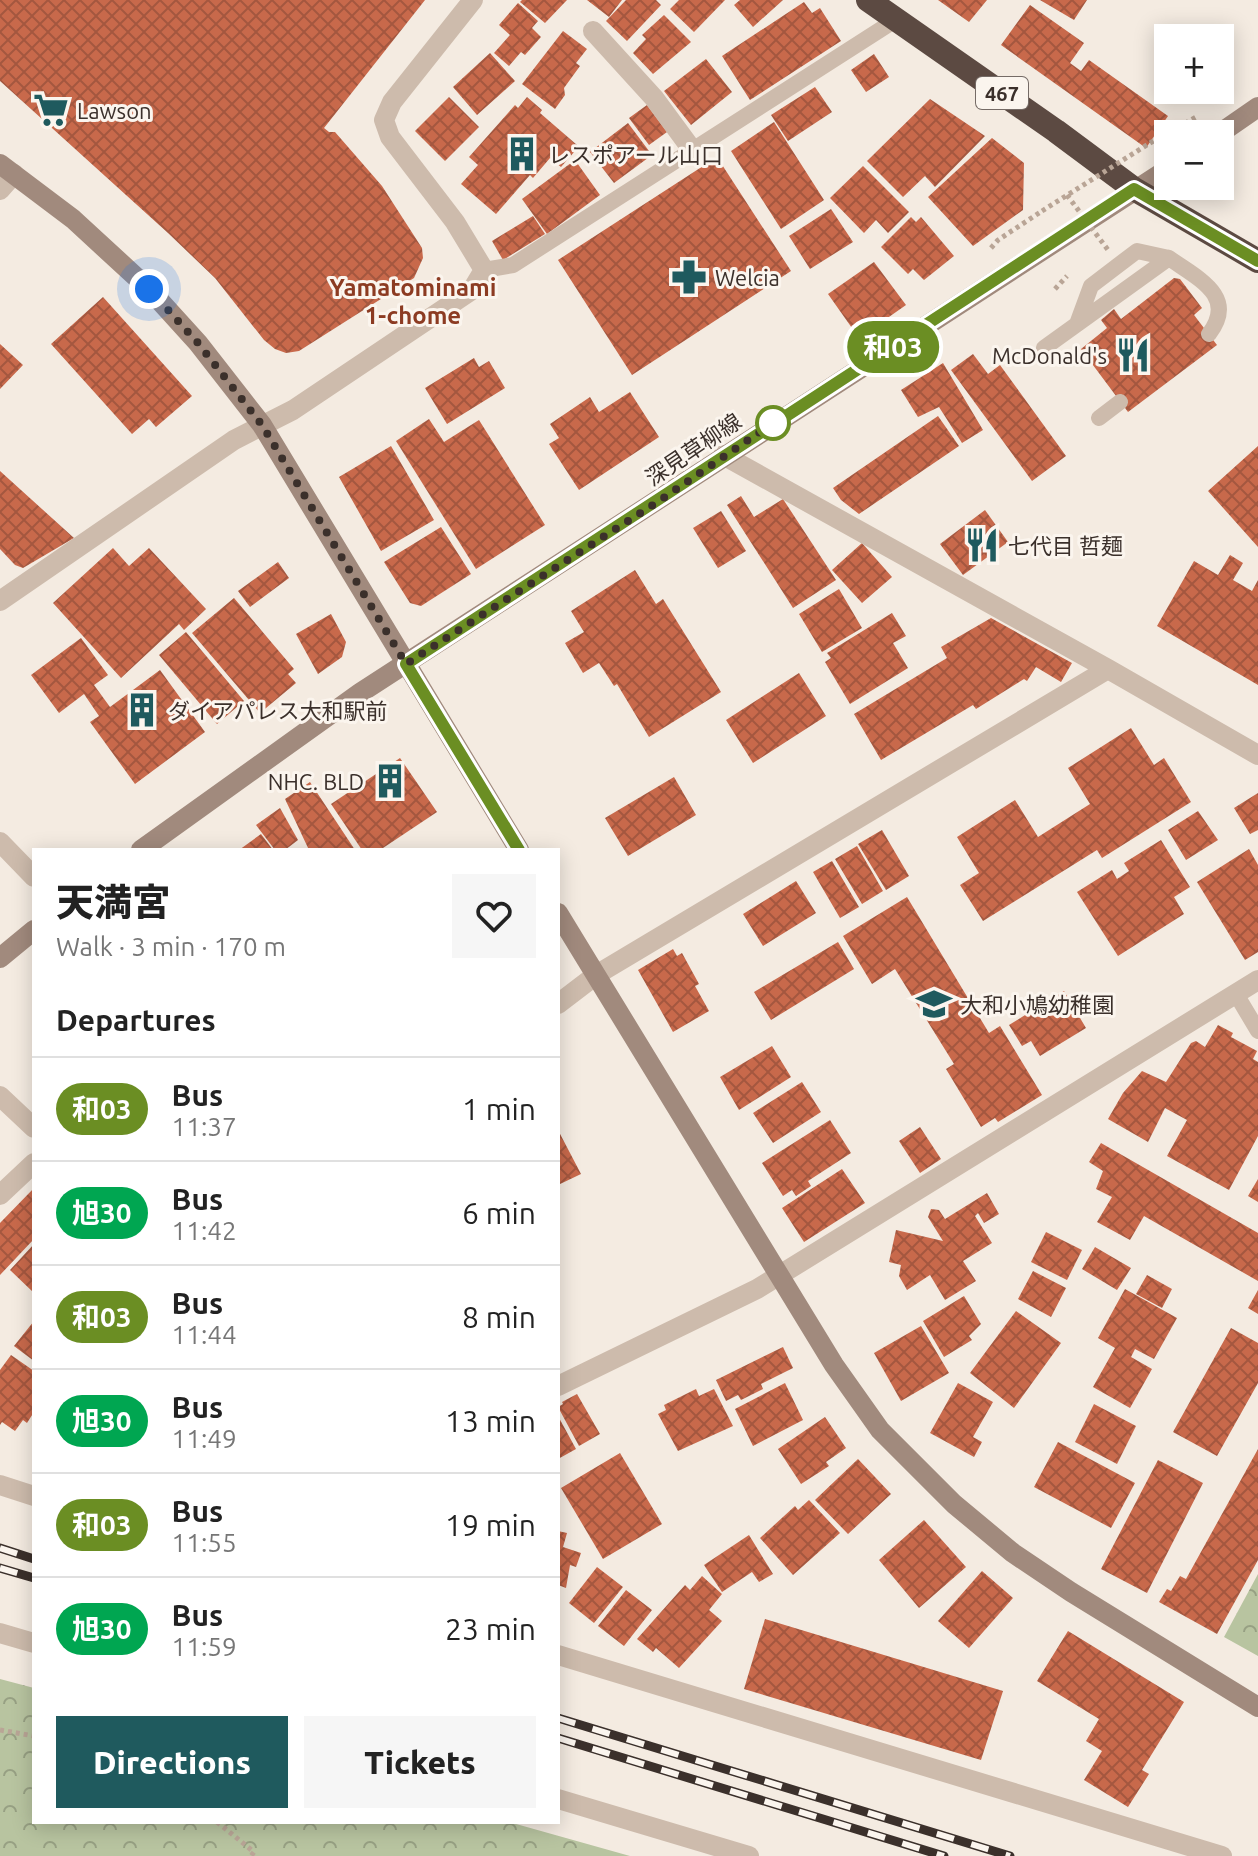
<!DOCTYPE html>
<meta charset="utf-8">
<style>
:root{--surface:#fff;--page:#f6f6f6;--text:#222;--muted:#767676;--line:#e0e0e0;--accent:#1f5a5e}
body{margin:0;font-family:Ubuntu,"Noto Sans JP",sans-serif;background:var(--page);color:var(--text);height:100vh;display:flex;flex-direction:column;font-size:30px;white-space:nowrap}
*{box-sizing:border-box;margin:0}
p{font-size:26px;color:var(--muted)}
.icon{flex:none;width:44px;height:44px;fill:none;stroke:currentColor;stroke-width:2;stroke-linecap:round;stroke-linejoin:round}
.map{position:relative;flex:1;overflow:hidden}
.side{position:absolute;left:32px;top:848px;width:528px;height:976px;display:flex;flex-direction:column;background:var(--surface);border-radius:0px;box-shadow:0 4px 20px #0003}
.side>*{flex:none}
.badge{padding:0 16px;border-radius:26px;font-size:28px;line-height:52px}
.buttons{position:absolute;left:1154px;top:24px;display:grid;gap:16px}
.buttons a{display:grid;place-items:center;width:80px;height:80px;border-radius:0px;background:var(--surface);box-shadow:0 4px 20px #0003;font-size:40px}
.you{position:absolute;width:40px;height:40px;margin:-20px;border:6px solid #fff;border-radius:50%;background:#1a73e8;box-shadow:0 0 0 12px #1a73e833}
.map>.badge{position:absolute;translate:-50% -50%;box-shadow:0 0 0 4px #fff}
h2{padding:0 24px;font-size:30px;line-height:72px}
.round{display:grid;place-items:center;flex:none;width:84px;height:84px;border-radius:0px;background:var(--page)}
.summary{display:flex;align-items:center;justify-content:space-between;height:136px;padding:0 24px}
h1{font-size:38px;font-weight:800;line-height:60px}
.action{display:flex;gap:16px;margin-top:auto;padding:16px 24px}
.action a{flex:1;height:92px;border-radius:0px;background:var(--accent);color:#fff;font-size:32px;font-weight:800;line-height:92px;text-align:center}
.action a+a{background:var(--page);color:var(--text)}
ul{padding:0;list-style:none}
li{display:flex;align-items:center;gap:24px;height:104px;padding:0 24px;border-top:2px solid var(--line)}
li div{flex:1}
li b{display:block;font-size:30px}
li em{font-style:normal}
li .badge{min-width:88px;font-weight:700;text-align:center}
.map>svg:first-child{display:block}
.park{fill:url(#park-crowns)}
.building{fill:url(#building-cross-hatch)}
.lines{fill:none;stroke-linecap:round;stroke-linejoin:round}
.path{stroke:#b9a596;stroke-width:5;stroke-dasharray:4 4;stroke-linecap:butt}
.lane{stroke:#cdbbac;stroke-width:16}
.street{stroke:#cdbbac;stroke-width:20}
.secondary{stroke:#a18a7d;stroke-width:20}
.highway{stroke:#5c4a42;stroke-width:24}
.rail-casing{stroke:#3b302b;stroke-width:9}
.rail{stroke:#fbf5ee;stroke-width:6;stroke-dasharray:18;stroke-linecap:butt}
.path-bridge{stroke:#b9a596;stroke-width:5;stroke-dasharray:4 4;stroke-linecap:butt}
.line-casing{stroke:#fff;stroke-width:18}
.line{stroke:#6b8e23;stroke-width:12}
.walk{stroke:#3b302b;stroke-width:8;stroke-dasharray:0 14.4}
.stop-dot{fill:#fff;stroke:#6b8e23;stroke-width:4}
.labels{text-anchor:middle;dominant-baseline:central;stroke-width:6;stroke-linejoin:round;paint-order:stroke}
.shield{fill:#fbf5ee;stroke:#756b66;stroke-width:2}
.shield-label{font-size:20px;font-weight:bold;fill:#3b302b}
.poi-label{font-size:22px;fill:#3b302b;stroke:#fbf5ee;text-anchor:start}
.street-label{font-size:22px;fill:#3b302b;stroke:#fbf5ee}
.neighbourhood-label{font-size:24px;font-weight:bold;fill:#8c3b22;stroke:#fbf5ee}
</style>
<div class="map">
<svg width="1258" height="1856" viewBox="0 0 1258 1856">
<defs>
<pattern id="park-crowns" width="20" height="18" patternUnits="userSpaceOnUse" patternTransform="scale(2)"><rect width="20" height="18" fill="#b8c4a0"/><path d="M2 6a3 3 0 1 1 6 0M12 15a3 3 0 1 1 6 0" fill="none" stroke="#97a083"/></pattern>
<pattern id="building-cross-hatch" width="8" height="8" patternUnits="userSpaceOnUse" patternTransform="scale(2)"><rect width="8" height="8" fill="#c8694b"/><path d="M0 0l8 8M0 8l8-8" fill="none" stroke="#a4573f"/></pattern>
</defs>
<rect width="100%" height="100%" fill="#f4ebe1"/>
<path class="park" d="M1258 1574V1656L1224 1637Z
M0 1679 34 1688V1822H509L630 1856H0Z"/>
<path class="building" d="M0 0H425L324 128 329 132H335L382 186 422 248 423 258 414 278 299 351 286 353 275 349 264 340 215 278 168 233 0 81Z
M522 0H567L545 23 520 2Z
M587 0H622L609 17Z
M626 0H656L661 5 627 41 606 21Z
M679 0H725L694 32 670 9Z
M740 0H783L753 27 734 5Z
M938 0H987L969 22Z
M1040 0H1087L1074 20Z
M804 2 812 13 820 8 841 41 750 100 722 56Z
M518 3 538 21 532 28 541 37 525 55 521 52 509 66 494 53 510 35 499 25Z
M1030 5 1084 43 1070 63 1081 71 1089 60 1168 116 1146 148 1001 45Z
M664 15 691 42 653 74 633 53 646 39 642 35Z
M563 31 587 49 576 63 580 66 564 88 565 95 555 109 522 84Z
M490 53 515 81 477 115 453 87Z
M874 54 889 77 866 92 851 70Z
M706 59 732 92 691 125 664 91Z
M815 87 832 112 788 141 771 115Z
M449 97 479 127 445 161 415 131Z
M527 97 542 110 540 113 577 145 573 150 575 151 561 167 550 158 533 178 530 175 496 214 461 184 478 165 469 157 515 105 518 108Z
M930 99 985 136 935 187 925 176 903 197 867 161Z
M647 105 667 132 649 145 629 118Z
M774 122 824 200 781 229 731 151Z
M628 123 652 155 614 183 590 152Z
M992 138 1024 163 1023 210 973 246 928 197Z
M717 157 791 271 632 375 558 260Z
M575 160 600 195 547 234 522 199Z
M863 166 909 212 888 233 876 220 864 233 830 198Z
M831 209 853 242 810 269 789 236Z
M533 216 545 234 503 260 492 241Z
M911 217 916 222 921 217 954 256 924 280 913 269 908 274 881 247Z
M874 262 906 305 859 338 828 294Z
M1174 278 1180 279 1202 308 1194 315 1217 345 1128 412 1081 349 1107 328 1101 320 1114 309 1121 319Z
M103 297 192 396 156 427 149 419 132 434 51 344Z
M0 344 23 365 0 389Z
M973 354 988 374 1000 365 1066 456 1032 481 951 370Z
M474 358 479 367 489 361 505 388 447 424 425 388Z
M943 363 983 430 962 443 939 407 918 417 901 390Z
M630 392 659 437 579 490 549 444 559 438 550 424 590 397 599 412Z
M938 416 959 446 859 514 841 500 833 488Z
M429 419 444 442 479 420 545 525 476 569 396 441Z
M391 446 434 520 381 551 339 477Z
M1258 446V547L1208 491Z
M0 471 74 538 23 568 15 565 0 549Z
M741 496 754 517 783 499 836 580 793 608 727 505Z
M985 510 1008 542 963 575 940 544Z
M721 511 746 551 718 568 693 528Z
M441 527 471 574 421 606 410 603 384 562Z
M862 543 892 577 862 603 832 570Z
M113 548 129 566 149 548 206 609 184 630 179 624 121 678 53 603Z
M1230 555 1243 563 1233 580 1252 591 1258 580V685L1157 626 1194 561 1218 575Z
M278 562 289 578 250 607 238 591Z
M635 570 656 604 663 599 721 692 649 737 617 684 614 686 599 663 583 673 565 643 584 632 571 611Z
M839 589 862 628 822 652 799 614Z
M234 598 294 669 288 674 296 683 260 713 192 633Z
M892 613 906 636 893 643 908 668 850 704 825 662 831 658 827 653Z
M331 614 346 642 342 657 318 674 296 634Z
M991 618 1072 663 1061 682 1036 667 1027 681 1024 679 976 709 973 705 881 760 854 714 947 658 941 647Z
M186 632 244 701 217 724 159 655Z
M81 638 108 675 94 685 110 707 160 670 205 732 135 784 90 722 99 716 84 694 59 713 31 675Z
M799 673 826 716 753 763 726 720Z
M1131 728 1154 765 1164 758 1191 802 1102 858 1097 850 983 921 960 885 979 873 957 837 1015 800 1038 837 1090 804 1068 768Z
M400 758 437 812 380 850H362L331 804Z
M674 777 696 815 628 856 605 818Z
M310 782 355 850H309L285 799Z
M1258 793V830L1250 834 1234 808Z
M280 808 298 840 285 850H275L256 825Z
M1198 811 1218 840 1186 860 1168 830Z
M882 830 909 876 886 890 858 844Z
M261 834 273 850H239Z
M1161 840 1190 887 1174 897 1184 914 1118 956 1077 892 1112 870 1117 879 1129 871 1124 863Z
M857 846 883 891 862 904 835 859Z
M1249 849 1258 865V952L1245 960 1197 882Z
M832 861 859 907 840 918 813 872Z
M796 881 816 913 763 946 743 914Z
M907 897 989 1033 1000 1026 1042 1095 998 1122 995 1118 981 1127 946 1069 954 1064 895 969 872 984 843 936Z
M838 942 854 969 771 1020 754 992Z
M673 949 677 956 682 953 699 984 695 986 709 1011 673 1032 638 970Z
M1064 991 1086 1028 1040 1056 1031 1041 1022 1046 1009 1025Z
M1218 1025 1233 1033 1231 1037 1257 1051 1253 1059 1258 1062V1136L1229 1190 1167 1156 1187 1120 1165 1108 1148 1142 1108 1119 1123 1093 1142 1071 1166 1082 1191 1043 1196 1041 1205 1047Z
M772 1046 791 1077 739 1110 720 1077Z
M802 1082 821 1112 773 1143 753 1113Z
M830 1120 851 1153 808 1181 811 1186 796 1196 792 1190 783 1196 762 1163Z
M920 1127 941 1159 920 1173 899 1141Z
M558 1130 581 1174 558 1185Z
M1101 1143 1258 1233V1281L1144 1216 1130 1240 1097 1222 1112 1197 1096 1189 1103 1171 1089 1162Z
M842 1169 865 1203 804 1242 782 1208Z
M1258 1179V1202L1248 1196Z
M34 1188V1239L0 1275V1223Z
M987 1193 999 1214 984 1223 978 1213 975 1216 992 1243 963 1261 976 1281 945 1300 930 1275 907 1290 899 1276 901 1265 889 1262 896 1230 943 1241 928 1217 931 1209 939 1210 945 1219Z
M1046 1232 1082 1250 1067 1280 1031 1262Z
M34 1244V1293L10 1270Z
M1095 1247 1131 1268 1117 1290 1082 1269Z
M1033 1271 1066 1288 1051 1317 1018 1299Z
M1147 1275 1172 1289 1162 1308 1136 1294Z
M1125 1289 1177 1318 1154 1359 1135 1349 1131 1357 1152 1369 1130 1408 1093 1387 1115 1348 1098 1338Z
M1258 1290V1314L1248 1308Z
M964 1296 981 1324 969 1336 972 1340 944 1357 923 1321Z
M1016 1311 1061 1343 1014 1408 970 1373Z
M34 1321V1361L14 1346Z
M921 1326 949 1373 901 1401 874 1353Z
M1231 1328 1258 1343V1383L1217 1456 1173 1432Z
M783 1347 793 1368 761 1384 763 1389 741 1400 738 1395 726 1401 716 1380Z
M11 1355 34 1371V1412L27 1423 23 1420 15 1431 2 1422 0 1425V1370Z
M785 1383 803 1420 753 1446 735 1409Z
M958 1383 993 1402 973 1437 982 1442 974 1457 930 1433Z
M696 1389 699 1396 714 1389 733 1426 678 1451 658 1414 666 1410 664 1405Z
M577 1394 600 1434 579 1446 558 1407 563 1404 562 1402Z
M1094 1404 1136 1426 1117 1464 1075 1442Z
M558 1416 576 1449 558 1459Z
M825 1417 846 1448 826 1462 829 1466 801 1484 778 1449Z
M1058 1442 1135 1483 1111 1528 1034 1487Z
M1258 1449V1560L1217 1634 1159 1602 1167 1589 1171 1591 1180 1576 1186 1579Z
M620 1453 662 1524 603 1559 561 1488Z
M858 1459 891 1494 848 1534 815 1500Z
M1158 1460 1203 1483 1147 1593 1101 1569Z
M809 1500 840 1533 793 1575 760 1538 795 1506 798 1510Z
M924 1520 966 1567 919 1608 879 1560Z
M558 1531 567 1533 563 1547 581 1553 576 1567 570 1565 566 1588 558 1585Z
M749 1535 773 1574 759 1582 752 1572 722 1592 704 1565Z
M597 1567 623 1587 594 1623 569 1603Z
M982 1571 1013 1598 969 1648 938 1621Z
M702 1576 722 1594 709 1610 722 1621 679 1668 656 1648 653 1652 637 1639 685 1585 690 1590Z
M626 1590 652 1610 624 1646 598 1626Z
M765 1619 1003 1691 981 1760 744 1689Z
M1068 1631 1184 1702 1142 1770 1149 1774 1128 1807 1084 1780 1102 1751 1086 1741 1099 1719 1037 1681Z"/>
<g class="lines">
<path class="path" d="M1150 143 1198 116
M991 248 998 240 1042 211
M1055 289 1067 276
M0 1730 34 1736
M217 1822 254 1852 251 1856"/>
<path class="lane" d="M484 270 513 265 897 19
M1077 324 1091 286 1137 251 1169 258
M1044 348 1169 258C1197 278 1238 296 1209 334
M1099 418 1120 402
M1236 994 1258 1031"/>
<path class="street" d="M593 31 654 98 693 151
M0 190 14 174
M723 455 1108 669 1258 755
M0 601 234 440 293 410 472 290 484 270 455 222 390 137 384 120 392 102 473 0
M0 842 34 877
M558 1004 596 975 1108 669
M0 1096 34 1128
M0 1195 34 1163
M558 1386 757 1289 1258 980
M0 1485 34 1496
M0 1633 34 1643
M558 1655 1222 1856
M558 1799 749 1856"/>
<path class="secondary" d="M1219 134 1258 107
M0 164 73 219 149 289 198 343 262 425 519 850
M141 850 360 693 1168 169
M558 913 834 1365 880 1430 954 1504 1013 1553 1071 1592 1258 1707
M0 958 34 930"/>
<path class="highway" d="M868 0 1056 131 1134 189 1258 261"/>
<g class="rail-casing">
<path id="rail" d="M0 1548 34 1559
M0 1568 34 1578
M558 1718 1010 1856
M558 1738 944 1856"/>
</g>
<use href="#rail" class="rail"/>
<path class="path-bridge" d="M1067 195 1108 250
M1042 211 1150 143"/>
</g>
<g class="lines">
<g class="line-casing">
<path id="line" d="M519 850 406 664 1134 189 1258 261"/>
</g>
<use href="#line" class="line"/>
<path class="walk" d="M149 289 198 343 262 425 406 664 659 501 773 423"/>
</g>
<defs>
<g id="supermarket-bare" transform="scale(2.76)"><path d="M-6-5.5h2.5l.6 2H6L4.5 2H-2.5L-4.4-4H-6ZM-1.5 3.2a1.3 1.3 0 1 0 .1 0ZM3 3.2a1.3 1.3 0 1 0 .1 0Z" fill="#1f5a5e" stroke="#fbf5ee" stroke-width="2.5" paint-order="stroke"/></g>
<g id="building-bare" transform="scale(2.76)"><path d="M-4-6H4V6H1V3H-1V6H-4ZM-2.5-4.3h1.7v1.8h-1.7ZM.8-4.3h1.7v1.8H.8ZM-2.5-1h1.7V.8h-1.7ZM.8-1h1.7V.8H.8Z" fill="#1f5a5e" stroke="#fbf5ee" stroke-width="2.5" paint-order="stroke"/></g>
<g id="pharmacy-bare" transform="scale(2.76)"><path d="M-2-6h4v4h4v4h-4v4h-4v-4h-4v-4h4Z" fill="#1f5a5e" stroke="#fbf5ee" stroke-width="2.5" paint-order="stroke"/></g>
<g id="restaurant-bare" transform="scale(2.76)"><path d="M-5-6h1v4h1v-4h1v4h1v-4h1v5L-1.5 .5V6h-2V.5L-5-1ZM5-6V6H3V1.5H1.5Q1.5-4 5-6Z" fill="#1f5a5e" stroke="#fbf5ee" stroke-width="2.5" paint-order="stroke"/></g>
<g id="school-bare" transform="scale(2.76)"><path d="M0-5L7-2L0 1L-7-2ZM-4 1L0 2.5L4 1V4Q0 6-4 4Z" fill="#1f5a5e" stroke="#fbf5ee" stroke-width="2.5" paint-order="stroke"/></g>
</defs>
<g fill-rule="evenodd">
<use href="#supermarket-bare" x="51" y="110"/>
<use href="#building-bare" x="522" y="154"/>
<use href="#pharmacy-bare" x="689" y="277"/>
<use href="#restaurant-bare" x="1133" y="355"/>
<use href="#restaurant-bare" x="982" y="545"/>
<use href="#building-bare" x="142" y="710"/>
<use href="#building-bare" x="390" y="781"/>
<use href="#school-bare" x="934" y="1004"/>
</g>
<circle class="stop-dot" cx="773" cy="423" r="16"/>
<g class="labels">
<rect class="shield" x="976" y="77" width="52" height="32" rx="6"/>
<g class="shield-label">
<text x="1002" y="93">467</text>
</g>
<g class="poi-label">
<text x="77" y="110">Lawson</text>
<text x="548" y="154">レスポアール山口</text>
<text x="715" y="277">Welcia</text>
<text x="1107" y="355" text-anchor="end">McDonald's</text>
<text x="1008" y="545">七代目 哲麺</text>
<text x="168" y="710">ダイアパレス大和駅前</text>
<text x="364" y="781" text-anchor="end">NHC. BLD</text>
<text x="960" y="1004">大和小鳩幼稚園</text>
</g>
<g class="street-label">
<text transform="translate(693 449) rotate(-34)">深見草柳線</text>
</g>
<g class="neighbourhood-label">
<text x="413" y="287">Yamatominami<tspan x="413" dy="28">1-chome</tspan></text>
</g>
</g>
</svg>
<div class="buttons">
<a>+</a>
<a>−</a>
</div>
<div class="you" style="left:149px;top:289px"></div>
<b class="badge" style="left:893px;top:347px;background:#6b8e23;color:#fff">和03</b>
<section class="side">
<div class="summary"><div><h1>天満宮</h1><p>Walk · 3 min · 170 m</p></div><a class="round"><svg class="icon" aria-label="heart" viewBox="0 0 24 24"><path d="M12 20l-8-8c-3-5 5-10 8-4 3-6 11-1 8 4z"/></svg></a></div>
<h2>Departures</h2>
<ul>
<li><span class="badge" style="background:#6b8e23;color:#fff">和03</span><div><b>Bus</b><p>11:37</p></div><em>1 min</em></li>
<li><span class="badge" style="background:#00a651;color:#fff">旭30</span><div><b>Bus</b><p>11:42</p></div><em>6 min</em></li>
<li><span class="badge" style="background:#6b8e23;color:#fff">和03</span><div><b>Bus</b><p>11:44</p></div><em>8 min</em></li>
<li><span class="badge" style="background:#00a651;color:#fff">旭30</span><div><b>Bus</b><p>11:49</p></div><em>13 min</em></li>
<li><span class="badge" style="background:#6b8e23;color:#fff">和03</span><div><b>Bus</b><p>11:55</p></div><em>19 min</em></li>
<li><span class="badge" style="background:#00a651;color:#fff">旭30</span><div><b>Bus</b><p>11:59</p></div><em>23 min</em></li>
</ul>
<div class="action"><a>Directions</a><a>Tickets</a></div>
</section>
</div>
